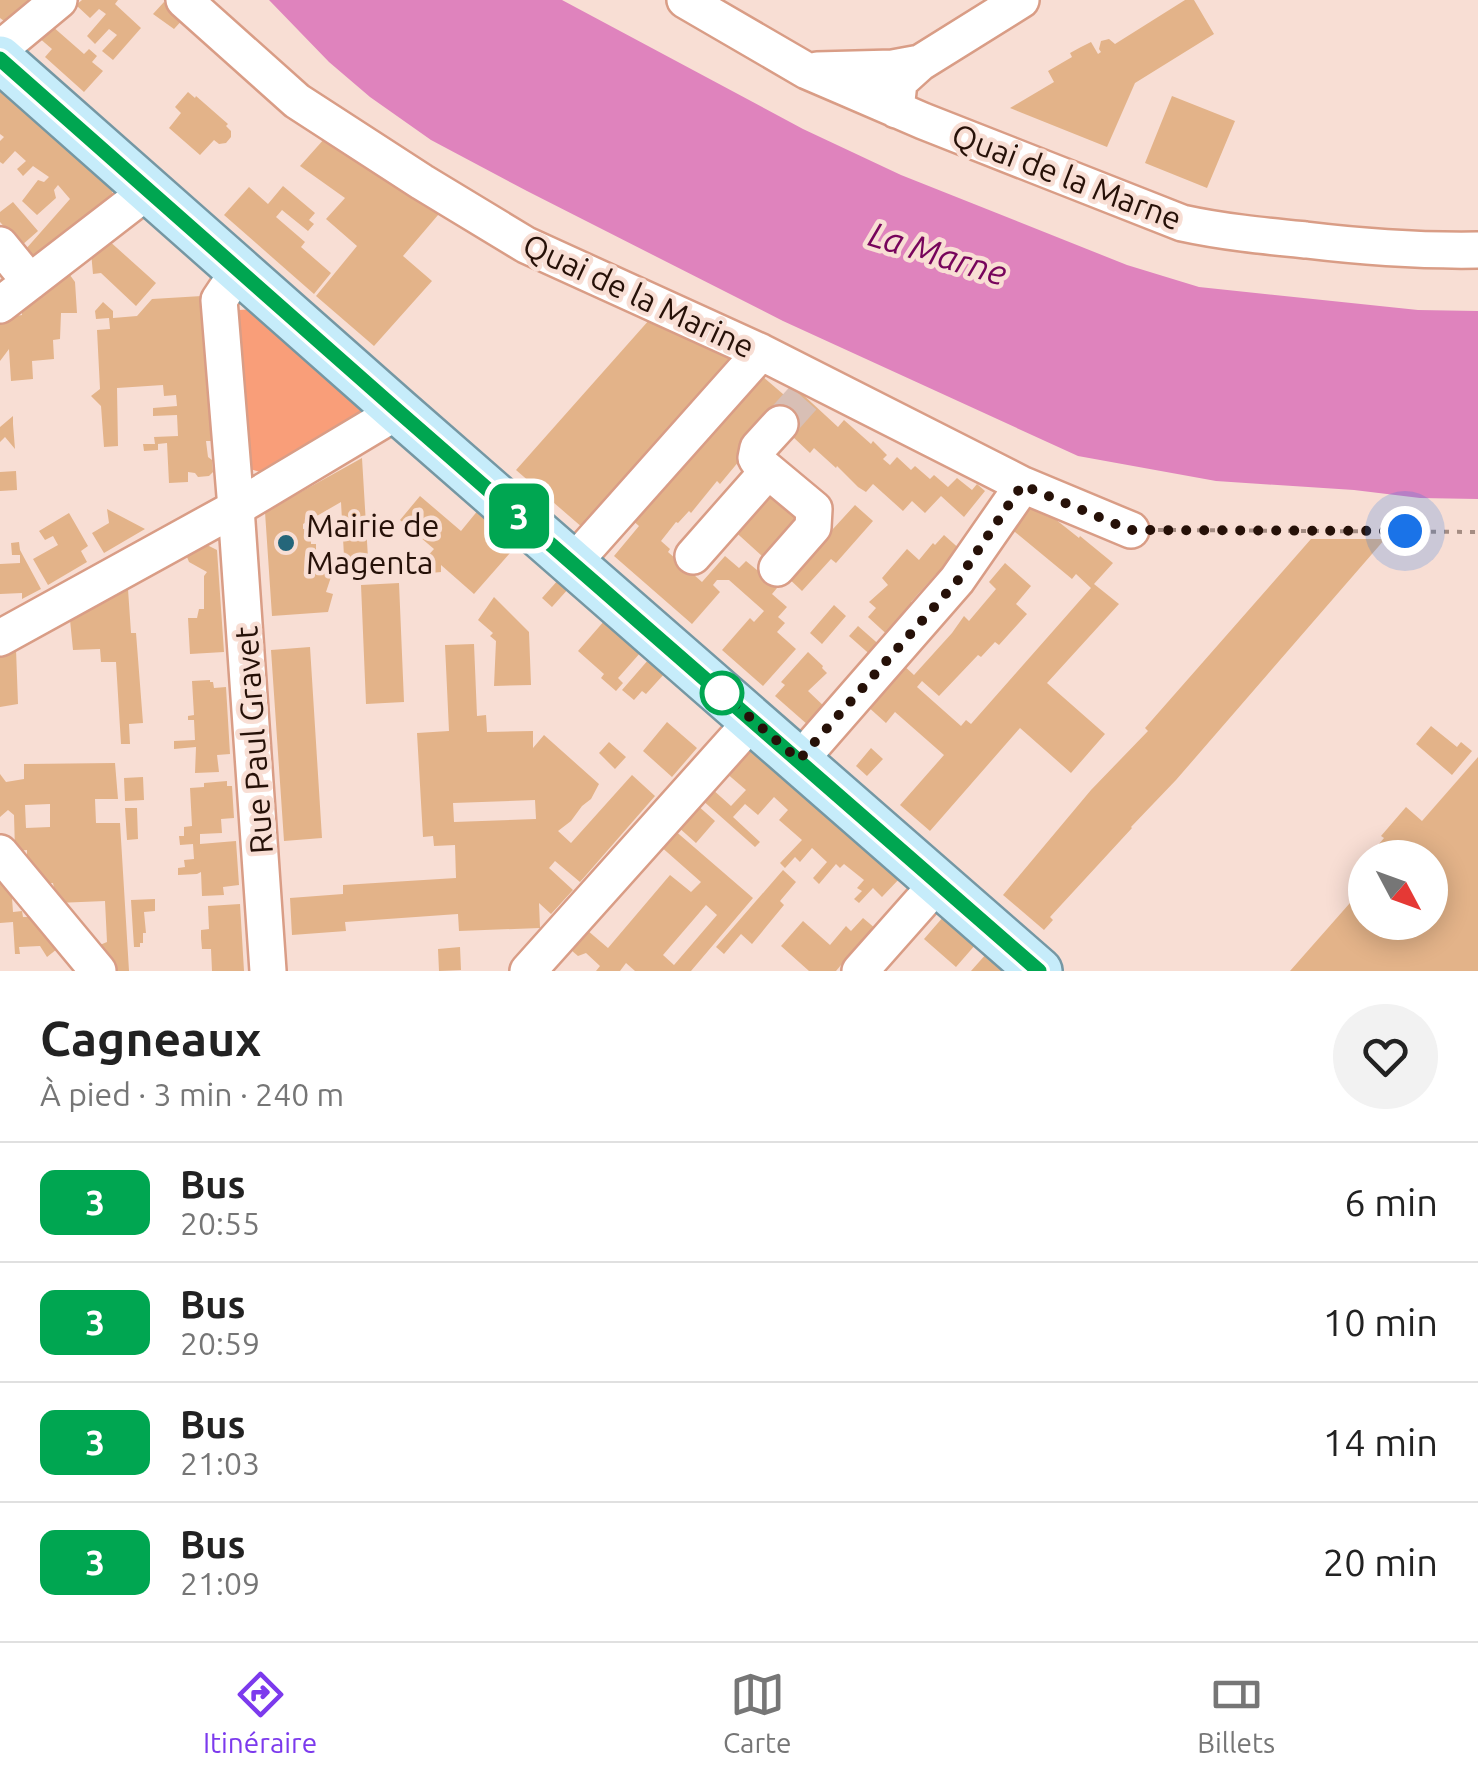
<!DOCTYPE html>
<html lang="fr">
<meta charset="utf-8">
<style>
:root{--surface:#fff;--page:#f2f2f2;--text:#222;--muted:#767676;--line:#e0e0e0;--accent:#7c3aed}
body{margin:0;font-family:Ubuntu,sans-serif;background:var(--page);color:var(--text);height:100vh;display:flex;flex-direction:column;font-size:38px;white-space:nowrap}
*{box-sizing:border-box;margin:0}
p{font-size:32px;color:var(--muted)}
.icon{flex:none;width:55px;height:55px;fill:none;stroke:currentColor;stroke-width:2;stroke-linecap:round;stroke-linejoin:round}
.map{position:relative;height:971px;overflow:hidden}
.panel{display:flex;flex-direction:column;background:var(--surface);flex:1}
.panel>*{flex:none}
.badge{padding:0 20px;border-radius:15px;font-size:35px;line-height:65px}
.needle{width:65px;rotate:131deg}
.controls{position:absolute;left:1348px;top:840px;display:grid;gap:20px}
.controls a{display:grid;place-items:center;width:100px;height:100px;border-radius:50%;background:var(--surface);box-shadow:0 5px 25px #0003;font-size:50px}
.you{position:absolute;width:50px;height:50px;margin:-25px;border:8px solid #fff;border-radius:50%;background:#1a73e8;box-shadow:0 0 0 15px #1a73e833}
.map>.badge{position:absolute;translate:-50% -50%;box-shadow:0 0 0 5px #fff}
.round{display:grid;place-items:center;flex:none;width:105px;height:105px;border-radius:52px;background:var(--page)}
.headline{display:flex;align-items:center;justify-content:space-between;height:170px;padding:0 40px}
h1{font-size:48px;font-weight:700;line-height:75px}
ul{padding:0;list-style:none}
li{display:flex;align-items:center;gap:30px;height:120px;padding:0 40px;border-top:2px solid var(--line)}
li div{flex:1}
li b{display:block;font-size:38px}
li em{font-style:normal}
li .badge{min-width:110px;font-weight:700;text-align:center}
.tab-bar{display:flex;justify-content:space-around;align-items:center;height:140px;border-top:2px solid var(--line);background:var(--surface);font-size:28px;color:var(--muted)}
.tab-bar a{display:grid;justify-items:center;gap:5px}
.tab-bar .current{color:var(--accent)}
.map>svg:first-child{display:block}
.green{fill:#f99e79}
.water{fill:#df83bd}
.building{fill:#e3b389;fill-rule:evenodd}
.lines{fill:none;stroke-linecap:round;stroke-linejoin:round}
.minor-tunnel{stroke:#d8bfb5;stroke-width:35;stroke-dasharray:35 18;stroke-linecap:butt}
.minor-casing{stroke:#d99d86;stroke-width:40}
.major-casing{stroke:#7597a3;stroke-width:50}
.path{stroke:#a48c82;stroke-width:4;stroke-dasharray:5 8;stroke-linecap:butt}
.minor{stroke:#fff;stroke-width:35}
.major{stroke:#c6ecfa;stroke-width:45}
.line-casing{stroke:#fff;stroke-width:22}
.line{stroke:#00a651;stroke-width:15}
.walk{stroke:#261108;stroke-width:10;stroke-dasharray:0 18}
.poi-dot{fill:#25667a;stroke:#f8ded4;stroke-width:4}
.stop-dot{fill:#fff;stroke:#00a651;stroke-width:5}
.labels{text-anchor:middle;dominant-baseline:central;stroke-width:9;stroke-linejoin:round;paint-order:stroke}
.street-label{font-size:32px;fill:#261108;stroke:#f8ded4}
.poi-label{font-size:32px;fill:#261108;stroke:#f8ded4;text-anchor:start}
.water-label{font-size:35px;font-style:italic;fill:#77045b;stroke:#f8ded4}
</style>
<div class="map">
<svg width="1478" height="971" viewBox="0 0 1478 971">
<rect width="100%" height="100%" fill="#f8ded4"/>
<path class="green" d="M257 309 371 416 264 473 250 469 227 315 239 310Z"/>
<path class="water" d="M269 0H562L803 129 901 175 1127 265 1199 287 1418 310 1478 311V499L1420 498 1354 490 1216 481 1078 456 783 321 527 191 431 140 370 97 329 62Z"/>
<path class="building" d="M0 0H37L15 19 4 21 0 18Z
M82 0H118L115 4 141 28 113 60 102 51 117 35 109 29 95 44 87 36 106 14 99 9 90 18 76 5Z
M1185 0H1194L1214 34 1135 83 1107 147 1010 108 1054 82 1048 71 1072 57 1070 53 1081 47 1091 42 1098 54 1101 52 1099 49 1101 41 1109 39 1115 44Z
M164 2 185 17 174 29 153 14Z
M52 26 84 54 89 49 97 56 92 62 103 71 84 92 45 57 52 49 38 37Z
M0 90 113 189 111 199 33 260 25 250 70 199 58 185 54 190 56 198 37 215 22 201 38 180 44 182 49 177 33 166 23 176 17 169 26 161 15 151 3 164 0 162V141L4 137 0 134Z
M188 92 195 98 196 96 228 124 226 126 231 131V137L226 143 219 144 214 140 200 155 169 128 181 113 175 107Z
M1172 96 1235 121 1207 188 1145 163Z
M325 138 444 208 403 256 432 281 374 346 316 296 357 246 326 219 345 198 300 166Z
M283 186 315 213 309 220 314 224 308 231 282 210 276 217 305 242 301 247 331 273 314 294 224 215 249 187 268 204Z
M13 202 38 231 21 246 0 222V212Z
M107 239 156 283 136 306 101 273 93 274 91 252Z
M67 271 75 282 77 313H61L60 339 53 340 54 359 32 361 33 379 11 381 9 349 0 361V323L15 311V316L22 315V306Z
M202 296 211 441H206L208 457 212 460 213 472 209 476 198 477 195 473 188 472V482L169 483 167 443 158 444V450L144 451 143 444H155L154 437 178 436 177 415 153 416V408L177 406 176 395 164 396 163 385 117 388 118 446 104 447 101 406 91 396 100 389 97 330 110 329 109 318 96 319 95 311 103 302 113 311V318L137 316 152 299Z
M650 319 732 360 583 528 516 470Z
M762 376 790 400 799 391 838 427 844 420 871 444 873 441 887 455 883 459 890 465 897 457 911 470 915 466 930 479 934 475 948 487 957 478 972 490 977 484 985 491 964 517 941 496 925 513 912 501 903 511 873 484 866 492 858 487 837 466 836 468 814 448 810 453 774 419 720 484 717 481 691 513 689 511 678 523 676 522 661 541 670 549 668 552 702 582 725 556 739 568 746 561 757 570 760 567 765 577 777 588 772 594 787 607 778 617 785 623 777 632 796 649 763 686 722 650 750 618 754 622 764 611 729 580H717L713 585 720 592 692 624 614 556 639 526 631 519 663 484 665 486Z
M13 416V424L15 449 5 437 0 442V427Z
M362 458 368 558 344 559 339 577 332 574 326 592 333 594 328 612 272 616 265 512ZM341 502 344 556 316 557V544H311V538H315V528L303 529V524Z
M16 471 17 490 0 491V472Z
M773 488 804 516 777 548 773 544 762 556 730 527Z
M420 496 461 531 479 509 518 544 474 594 441 565V572L410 575 434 549 400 520Z
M1030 502 1048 517 1050 515 1079 538 1080 536 1113 563 1094 584 1119 604 1047 683 1105 734 1071 773 1020 728 930 831 900 805 944 755 895 712 886 723 866 705 902 664 914 675 952 633 964 616 969 621 996 589 989 582 1005 563 1031 586 1016 604 1027 614 999 645 995 642 981 657 978 655 939 696 922 681 917 687 961 726 966 720 971 724 1091 588 1076 574 1072 579 1009 527Z
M855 505 873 521 836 563 831 559 802 591 785 575 821 542Z
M107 509 145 529 104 553 92 533 109 523Z
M69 513 88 546 81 551 87 562 48 585 33 559 58 545 53 536 45 540 39 531Z
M944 535 963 552 943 580 936 574 911 602 918 609 892 639 868 617 876 608 869 602 888 585 882 578 907 549 919 560 933 543 935 545Z
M1311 539H1385L1176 780 1131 827 1132 828 1050 917 1053 920 1044 930 1003 895 1091 790 1148 731 1145 728Z
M19 542 20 550 41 589 22 599V593L0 594V564L20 563V555H12L11 543Z
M207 545 217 550 224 652 190 654 188 618H197L199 609H204V576L207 572 189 562 187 557Z
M559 579 569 588 552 607 542 598Z
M399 583 404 702 366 704 361 585Z
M128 589 131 633H136L143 723 129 724 130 744H121L116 662H101L100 649 73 650 70 620Z
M494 597 529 632 531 685 494 686 496 641 490 636 493 633 478 620Z
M834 605 846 616 822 644 810 633Z
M605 620 641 652 618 678 623 683 616 691 601 678 604 674 578 651Z
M858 626 883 648 874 658 849 636Z
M474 644 477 716 486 715 487 732 533 731V748L544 735 599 784 591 799 582 806 571 821 558 831 571 843 632 775 655 796 580 882 555 861 549 868 573 890 551 914 539 903 540 928 459 931 458 914 345 922 346 931 292 935 290 898 343 894V885L456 878 455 845 434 846 433 836 423 837 417 733 449 731 445 645ZM535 800 536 819 454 822 453 803Z
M310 647 322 838 284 841 271 650Z
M16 649 18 704 0 707V658Z
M808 652 823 666 822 668 827 673 808 691 828 710 808 725 775 696 785 685 781 682Z
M649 659 665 673 646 694 642 691 634 700 622 690Z
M210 680V682H213L214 688 226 687 230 754 217 755 219 772 195 773 196 747 174 749V741L195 740 194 720H188V716L194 715 192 681Z
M667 722 697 748 672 777 643 751Z
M1431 726 1457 747 1461 742 1472 751 1452 775 1416 744Z
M609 742 626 757 615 769 599 753Z
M749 745 900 878 882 897 873 888 859 903 854 899 862 891 857 888 864 880 844 864 840 868 836 864 819 884 813 878 827 862 812 848 800 862 795 857 785 868 780 863 802 840 779 820 788 810 774 797 758 815 745 804 733 817 760 842 755 847 701 799 711 788 731 806 746 790 725 772Z
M871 748 883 759 867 776 856 766Z
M1478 757V971H1290L1357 895 1349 888 1365 870V922H1430V858H1367L1384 838 1381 836 1406 807 1422 821Z
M115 763 118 799H95L96 823H120L129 971H114L95 947 107 942 105 901 57 903 53 883 42 884 27 867V850L15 851 14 815 8 810 0 817V774L6 782 24 779V764ZM50 804V827L26 828 25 805Z
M143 777 144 800 125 801 124 778Z
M227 781V786H232L234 818 221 819 222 833 200 834V844L236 841 239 885 223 887 224 895 202 896 201 872 197 874 178 875V868L185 867 184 860 194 859 193 844 180 845 179 836H184V827L192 826 190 788 204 787V783Z
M696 804 715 821 696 843 677 826Z
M125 808H137L138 839 127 840Z
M673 829 753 898 691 971H635L626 963 620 971H596L600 966 586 953 578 956 571 950V946L587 930 608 948 670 875 691 892 701 882 659 845ZM706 905 717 915 674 965 663 955Z
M783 870 796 882 780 901 784 905 752 944 741 934 724 954 716 947Z
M0 884H11L13 912 22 911 23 917H38L62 945 47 957 40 946 19 947 20 954H15L13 922 0 923Z
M155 899V911L144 912 146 933H143V943H140V947H134L131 900Z
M240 904 244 971H212L211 949H202L201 938V930L209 929 208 906Z
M944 916 976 944 956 967 924 939Z
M863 918 876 929 848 961 846 959 836 971H809L781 946 803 921 830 945 846 926 851 931Z
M460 947 461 970 439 971 438 949Z
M987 953 1007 971H971Z"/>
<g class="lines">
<path class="minor-tunnel" d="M780 424 805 396"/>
<g class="minor-casing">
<path id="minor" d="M184 0 297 101 422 182 526 245 761 352 1023 485 1131 530
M685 0 807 71 842 86 923 121 1182 223C1223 232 1265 236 1306 240 1364 247 1420 251 1478 250
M0 49 59 0
M817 70 893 68 920 63
M896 110 899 82 920 63 1021 0
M0 245 30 282
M239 270 219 300 236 508 268 971
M0 305 149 190
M693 556 768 471
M573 563 761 352
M777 568 813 527 814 509 760 464 756 458 758 448 780 424
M0 638 236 508 398 411
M799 761 957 580 1023 485
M0 853 98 971
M528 971 753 720
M860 971 938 883"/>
</g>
<g class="major-casing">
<path id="major" d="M0 59 398 411 1039 971"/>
</g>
<path class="path" d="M1158 530 1478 532"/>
<use href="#minor" class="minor"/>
<use href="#major" class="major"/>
</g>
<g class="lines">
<g class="line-casing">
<path id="line" d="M0 59 398 411 1039 971"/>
</g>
<use href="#line" class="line"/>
<path class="walk" d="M722 693 799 760 958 580 1022 485 1130 530 1405 531"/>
</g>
<circle class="poi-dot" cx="286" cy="543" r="10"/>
<circle class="stop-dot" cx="722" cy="693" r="20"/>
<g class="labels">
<g class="street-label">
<text transform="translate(1067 176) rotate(21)">Quai de la Marne</text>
<text transform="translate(639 295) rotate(25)">Quai de la Marine</text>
<text transform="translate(253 740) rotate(-94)">Rue Paul Gravet</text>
</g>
<g class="poi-label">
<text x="306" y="525">Mairie de<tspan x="306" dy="37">Magenta</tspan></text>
</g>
<g class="water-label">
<text transform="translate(938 253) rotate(17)">La Marne</text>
</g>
</g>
</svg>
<div class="controls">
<a><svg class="needle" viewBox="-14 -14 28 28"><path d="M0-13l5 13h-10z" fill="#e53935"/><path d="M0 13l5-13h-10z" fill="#767676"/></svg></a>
</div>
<div class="you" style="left:1405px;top:531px"></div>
<b class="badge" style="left:519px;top:516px;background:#00a651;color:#fff">3</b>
</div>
<section class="panel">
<div class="headline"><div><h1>Cagneaux</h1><p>À pied · 3 min · 240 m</p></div><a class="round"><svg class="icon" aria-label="heart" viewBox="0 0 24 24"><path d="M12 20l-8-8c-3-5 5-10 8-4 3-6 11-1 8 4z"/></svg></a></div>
<ul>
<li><span class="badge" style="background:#00a651;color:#fff">3</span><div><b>Bus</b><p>20:55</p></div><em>6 min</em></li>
<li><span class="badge" style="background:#00a651;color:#fff">3</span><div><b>Bus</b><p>20:59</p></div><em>10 min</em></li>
<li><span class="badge" style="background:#00a651;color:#fff">3</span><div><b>Bus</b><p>21:03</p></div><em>14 min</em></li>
<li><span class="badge" style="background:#00a651;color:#fff">3</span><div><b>Bus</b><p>21:09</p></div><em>20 min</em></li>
</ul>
</section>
<nav class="tab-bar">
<a class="current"><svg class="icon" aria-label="directions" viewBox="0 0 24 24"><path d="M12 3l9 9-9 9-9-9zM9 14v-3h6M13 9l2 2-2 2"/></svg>Itinéraire</a>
<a><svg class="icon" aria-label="map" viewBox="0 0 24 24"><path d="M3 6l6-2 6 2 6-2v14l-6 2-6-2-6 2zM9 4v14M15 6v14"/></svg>Carte</a>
<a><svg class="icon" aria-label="tickets" viewBox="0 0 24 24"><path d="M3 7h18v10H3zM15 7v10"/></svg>Billets</a>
</nav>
